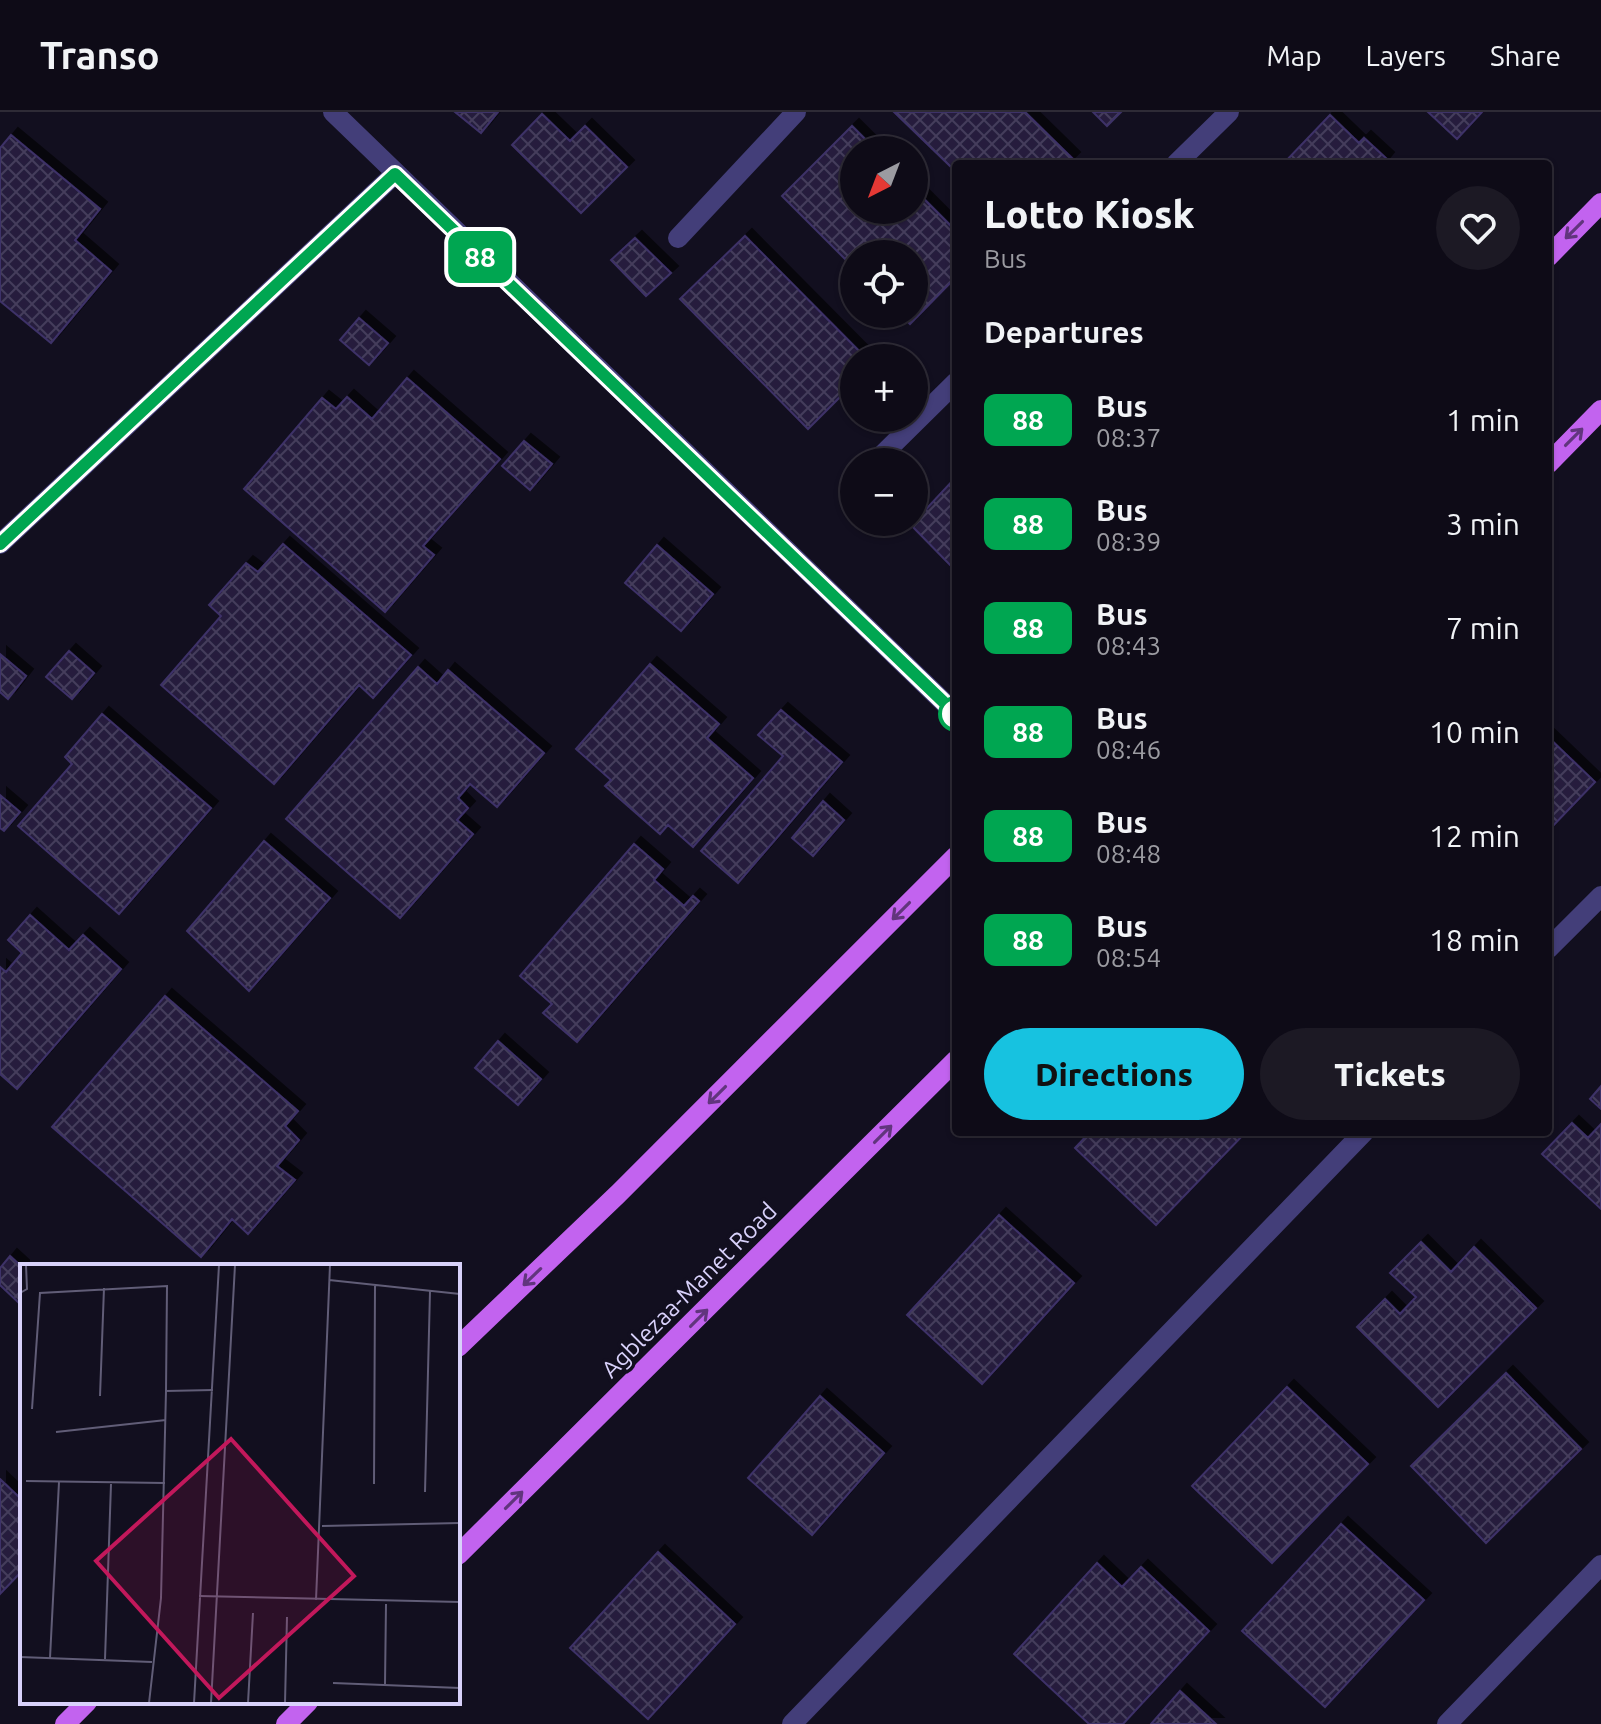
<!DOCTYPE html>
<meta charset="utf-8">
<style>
:root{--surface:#0e0b17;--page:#1c1924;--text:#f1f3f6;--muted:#9b9ba1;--line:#2e2b36;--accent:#17c2e0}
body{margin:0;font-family:Ubuntu,sans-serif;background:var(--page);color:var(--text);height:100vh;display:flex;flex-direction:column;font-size:30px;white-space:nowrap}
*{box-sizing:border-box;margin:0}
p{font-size:26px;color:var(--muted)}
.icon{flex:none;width:44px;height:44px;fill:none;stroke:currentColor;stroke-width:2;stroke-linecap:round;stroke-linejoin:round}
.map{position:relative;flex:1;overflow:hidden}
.panel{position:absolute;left:952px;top:48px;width:600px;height:976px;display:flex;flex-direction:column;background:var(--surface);border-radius:8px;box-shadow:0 2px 6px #0004,0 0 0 2px var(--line)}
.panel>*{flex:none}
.badge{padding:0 16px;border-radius:12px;font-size:28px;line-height:52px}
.needle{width:52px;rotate:222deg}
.buttons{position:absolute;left:840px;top:24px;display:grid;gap:16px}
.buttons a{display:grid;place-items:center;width:88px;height:88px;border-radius:50%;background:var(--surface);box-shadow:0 2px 6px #0004,0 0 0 2px var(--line);font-size:40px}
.map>.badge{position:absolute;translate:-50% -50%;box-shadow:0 0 0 4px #fff}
h2{padding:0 32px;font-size:30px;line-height:72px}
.round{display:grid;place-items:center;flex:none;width:84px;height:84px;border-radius:42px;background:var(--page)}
.head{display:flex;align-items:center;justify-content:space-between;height:136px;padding:0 32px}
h1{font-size:38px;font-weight:800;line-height:60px}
.button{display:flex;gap:16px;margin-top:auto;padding:16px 32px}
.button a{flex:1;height:92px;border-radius:48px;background:var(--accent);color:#111;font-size:32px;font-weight:800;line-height:92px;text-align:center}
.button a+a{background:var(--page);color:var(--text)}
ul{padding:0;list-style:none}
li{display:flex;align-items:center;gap:24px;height:104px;padding:0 32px}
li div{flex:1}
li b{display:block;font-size:30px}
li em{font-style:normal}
li .badge{min-width:88px;font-weight:700;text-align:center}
header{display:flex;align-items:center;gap:48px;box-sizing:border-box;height:112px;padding:0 40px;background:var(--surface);border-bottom:2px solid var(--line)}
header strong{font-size:38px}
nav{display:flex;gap:44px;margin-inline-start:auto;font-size:28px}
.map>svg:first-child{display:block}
.building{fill:url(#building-cross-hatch);stroke:#3e3167;stroke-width:2;filter:url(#shadow)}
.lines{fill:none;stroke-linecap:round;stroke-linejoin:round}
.minor{stroke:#433e79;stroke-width:20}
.major{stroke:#c263ef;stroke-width:20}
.oneway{stroke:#61357d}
.line-casing{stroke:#fff;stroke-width:18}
.line{stroke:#00a651;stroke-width:12}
.stop-dot{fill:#fff;stroke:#00a651;stroke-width:4}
.labels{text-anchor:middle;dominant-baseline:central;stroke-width:7;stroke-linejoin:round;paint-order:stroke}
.street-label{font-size:24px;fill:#d8d1fa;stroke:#120f1f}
.inset-road{fill:none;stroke:#615d77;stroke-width:2}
.view{fill:#c2185b;fill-opacity:0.15;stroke:#c2185b;stroke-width:4}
.inset-edge{fill:none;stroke:#d8d1fa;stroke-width:4}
</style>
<header>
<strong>Transo</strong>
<nav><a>Map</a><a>Layers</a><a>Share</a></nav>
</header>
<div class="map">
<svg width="1601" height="1612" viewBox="0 0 1601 1612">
<defs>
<pattern id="building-cross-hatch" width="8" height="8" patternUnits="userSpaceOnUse" patternTransform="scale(2)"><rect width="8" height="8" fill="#251d3e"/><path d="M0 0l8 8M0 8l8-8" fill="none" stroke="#443d5b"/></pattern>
<filter id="shadow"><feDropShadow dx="7" dy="-7" stdDeviation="0" flood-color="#0009"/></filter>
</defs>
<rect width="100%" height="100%" fill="#120f1f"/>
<path class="building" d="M455 0H498L481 21Z
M894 0H1025L1073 47 1068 52H956V60Z
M1093 0H1121L1107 14Z
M1428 0H1482L1457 27Z
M542 2 570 29 585 14 627 55 581 101 512 33Z
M1330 3 1359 31 1364 26 1387 47 1383 52H1283Z
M852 14 876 38H854V98H914V77L956 119V165L910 212 900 202H914V142H854V156L782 84Z
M11 23 100 97 75 128 111 159 51 231 0 189V36Z
M745 124 866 246H854V271L808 317 680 187Z
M635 126 671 161 646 184 611 148Z
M359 206 388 231 369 253 340 228Z
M407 266 500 347 423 434 434 443 385 500 244 377 322 286 336 297 347 285 372 307Z
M524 329 552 352 530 378 502 354Z
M956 365V459L909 411 914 410Z
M283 432 411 543 373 586 359 573 274 672 161 573 221 504 209 493 246 451 258 460Z
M657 433 713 482 681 519 625 471Z
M69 539 94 561 72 587 46 565Z
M0 542 26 564 8 587 0 580Z
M650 552 719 612 707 626 753 666 693 735 668 713 660 722 605 674 611 668 576 637Z
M418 555 437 572 448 558 544 641 497 695 470 672 458 686 468 696 457 708 473 722 400 806 286 707Z
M781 598 842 650 738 771 701 739 783 644 758 623Z
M102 602 211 696 119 802 18 714 72 652 65 645Z
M1548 625 1595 670 1548 719Z
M0 683 20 700 4 719 0 716Z
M823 689 844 708 813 744 792 726Z
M264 729 330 786 249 879 187 819Z
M634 732 663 757 654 768 684 794 693 784 699 789 577 930 543 901 552 892 520 864Z
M30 803 69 838 83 823 121 857 17 977 0 962V855L6 860 22 841 8 828Z
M165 884 298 999 285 1014 299 1028 277 1054 295 1068 248 1122 232 1107 201 1145 52 1015Z
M498 929 541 967 518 993 475 956Z
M1601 974V997L1590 987Z
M1572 1011 1588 1026 1601 1012V1097L1542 1042Z
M1090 1020H1246L1156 1113 1075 1036Z
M999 1103 1074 1171 982 1272 907 1203Z
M1421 1130 1451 1160 1474 1135 1536 1196 1438 1295 1357 1215 1385 1187 1400 1202 1416 1185 1390 1161Z
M10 1144 22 1155V1194L0 1173V1156Z
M1506 1261 1581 1337 1486 1431 1411 1354Z
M1287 1275 1368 1352 1272 1451 1192 1374Z
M820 1284 884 1341 812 1423 748 1366Z
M0 1367 22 1388V1459L0 1482Z
M1341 1412 1424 1488 1325 1595 1242 1519Z
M658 1440 735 1512 648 1607 570 1536Z
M1097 1451 1122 1475 1141 1455 1209 1519 1123 1612H1089L1014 1542Z
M1180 1579 1216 1612H1151Z"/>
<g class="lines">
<path class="minor" d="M333 0 956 602
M1176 52 1229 0
M678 126 796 0
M879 346 956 270
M0 432 395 62
M1548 837 1601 784
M792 1612 1364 1020
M1447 1612 1601 1453"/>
<path class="major" d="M1548 145 1601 91
M1548 352 1601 298
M458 1235 618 1082 956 744
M458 1443 956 948
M65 1612 87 1590
M286 1612 308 1590"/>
</g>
<defs><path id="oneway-shaft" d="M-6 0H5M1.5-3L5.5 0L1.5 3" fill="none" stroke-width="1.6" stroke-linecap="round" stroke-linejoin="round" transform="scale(2)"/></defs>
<g class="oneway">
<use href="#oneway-shaft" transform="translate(1574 118) rotate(135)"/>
<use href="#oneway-shaft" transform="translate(1574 325) rotate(-45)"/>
<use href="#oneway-shaft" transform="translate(901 799) rotate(135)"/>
<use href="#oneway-shaft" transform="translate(717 983) rotate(135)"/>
<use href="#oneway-shaft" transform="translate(883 1022) rotate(-45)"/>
<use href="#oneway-shaft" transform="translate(532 1165) rotate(136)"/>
<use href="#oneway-shaft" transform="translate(699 1206) rotate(-45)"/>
<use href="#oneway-shaft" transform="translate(514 1388) rotate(-45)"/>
</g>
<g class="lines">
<g class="line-casing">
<path id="line" d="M0 432 395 62 956 602"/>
</g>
<use href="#line" class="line"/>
</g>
<circle class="stop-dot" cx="956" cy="602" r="16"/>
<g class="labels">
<g class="street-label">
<text transform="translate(689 1178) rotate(-45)">Agblezaa-Manet Road</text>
</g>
</g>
<g transform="translate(20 1152)">
<rect width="440" height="440" fill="#120f1f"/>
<path class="inset-road" d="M309 16 440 30M0 29 7 25 6 1M80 132 84 24M12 145 20 29 147 22 146 127 193 126M36 168 146 156M6 217 145 219M354 220 355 21M405 228 410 27M302 262 440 259M179 332 440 338M296 336 310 1M0 393 132 398M30 394 39 218M85 395 91 220M313 419 440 424M365 420 366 340M129 439 141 334 146 127M174 439 199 1M191 439 215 1M228 439 233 349M265 439 267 353"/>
<path class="view" d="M211 175 334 312 199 434 76 297Z"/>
<rect width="440" height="440" class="inset-edge"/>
</g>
</svg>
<div class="buttons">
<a><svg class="needle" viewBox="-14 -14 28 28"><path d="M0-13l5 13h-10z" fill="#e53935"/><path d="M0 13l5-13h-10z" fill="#9b9ba1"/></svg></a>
<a><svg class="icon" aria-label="locate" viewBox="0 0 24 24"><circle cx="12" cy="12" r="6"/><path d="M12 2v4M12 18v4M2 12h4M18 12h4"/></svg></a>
<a>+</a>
<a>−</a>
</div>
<b class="badge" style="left:480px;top:145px;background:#00a651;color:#fff">88</b>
<section class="panel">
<div class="head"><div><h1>Lotto Kiosk</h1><p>Bus</p></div><a class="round"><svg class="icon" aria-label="heart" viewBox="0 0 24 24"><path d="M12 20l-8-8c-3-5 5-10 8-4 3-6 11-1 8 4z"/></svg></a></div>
<h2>Departures</h2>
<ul>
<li><span class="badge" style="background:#00a651;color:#fff">88</span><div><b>Bus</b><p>08:37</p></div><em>1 min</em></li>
<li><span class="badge" style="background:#00a651;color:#fff">88</span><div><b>Bus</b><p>08:39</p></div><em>3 min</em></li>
<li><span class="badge" style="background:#00a651;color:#fff">88</span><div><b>Bus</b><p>08:43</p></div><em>7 min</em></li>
<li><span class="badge" style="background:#00a651;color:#fff">88</span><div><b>Bus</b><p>08:46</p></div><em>10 min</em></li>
<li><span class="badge" style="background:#00a651;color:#fff">88</span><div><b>Bus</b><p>08:48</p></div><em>12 min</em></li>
<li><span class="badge" style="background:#00a651;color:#fff">88</span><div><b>Bus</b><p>08:54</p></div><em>18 min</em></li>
</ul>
<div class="button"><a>Directions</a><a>Tickets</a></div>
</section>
</div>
